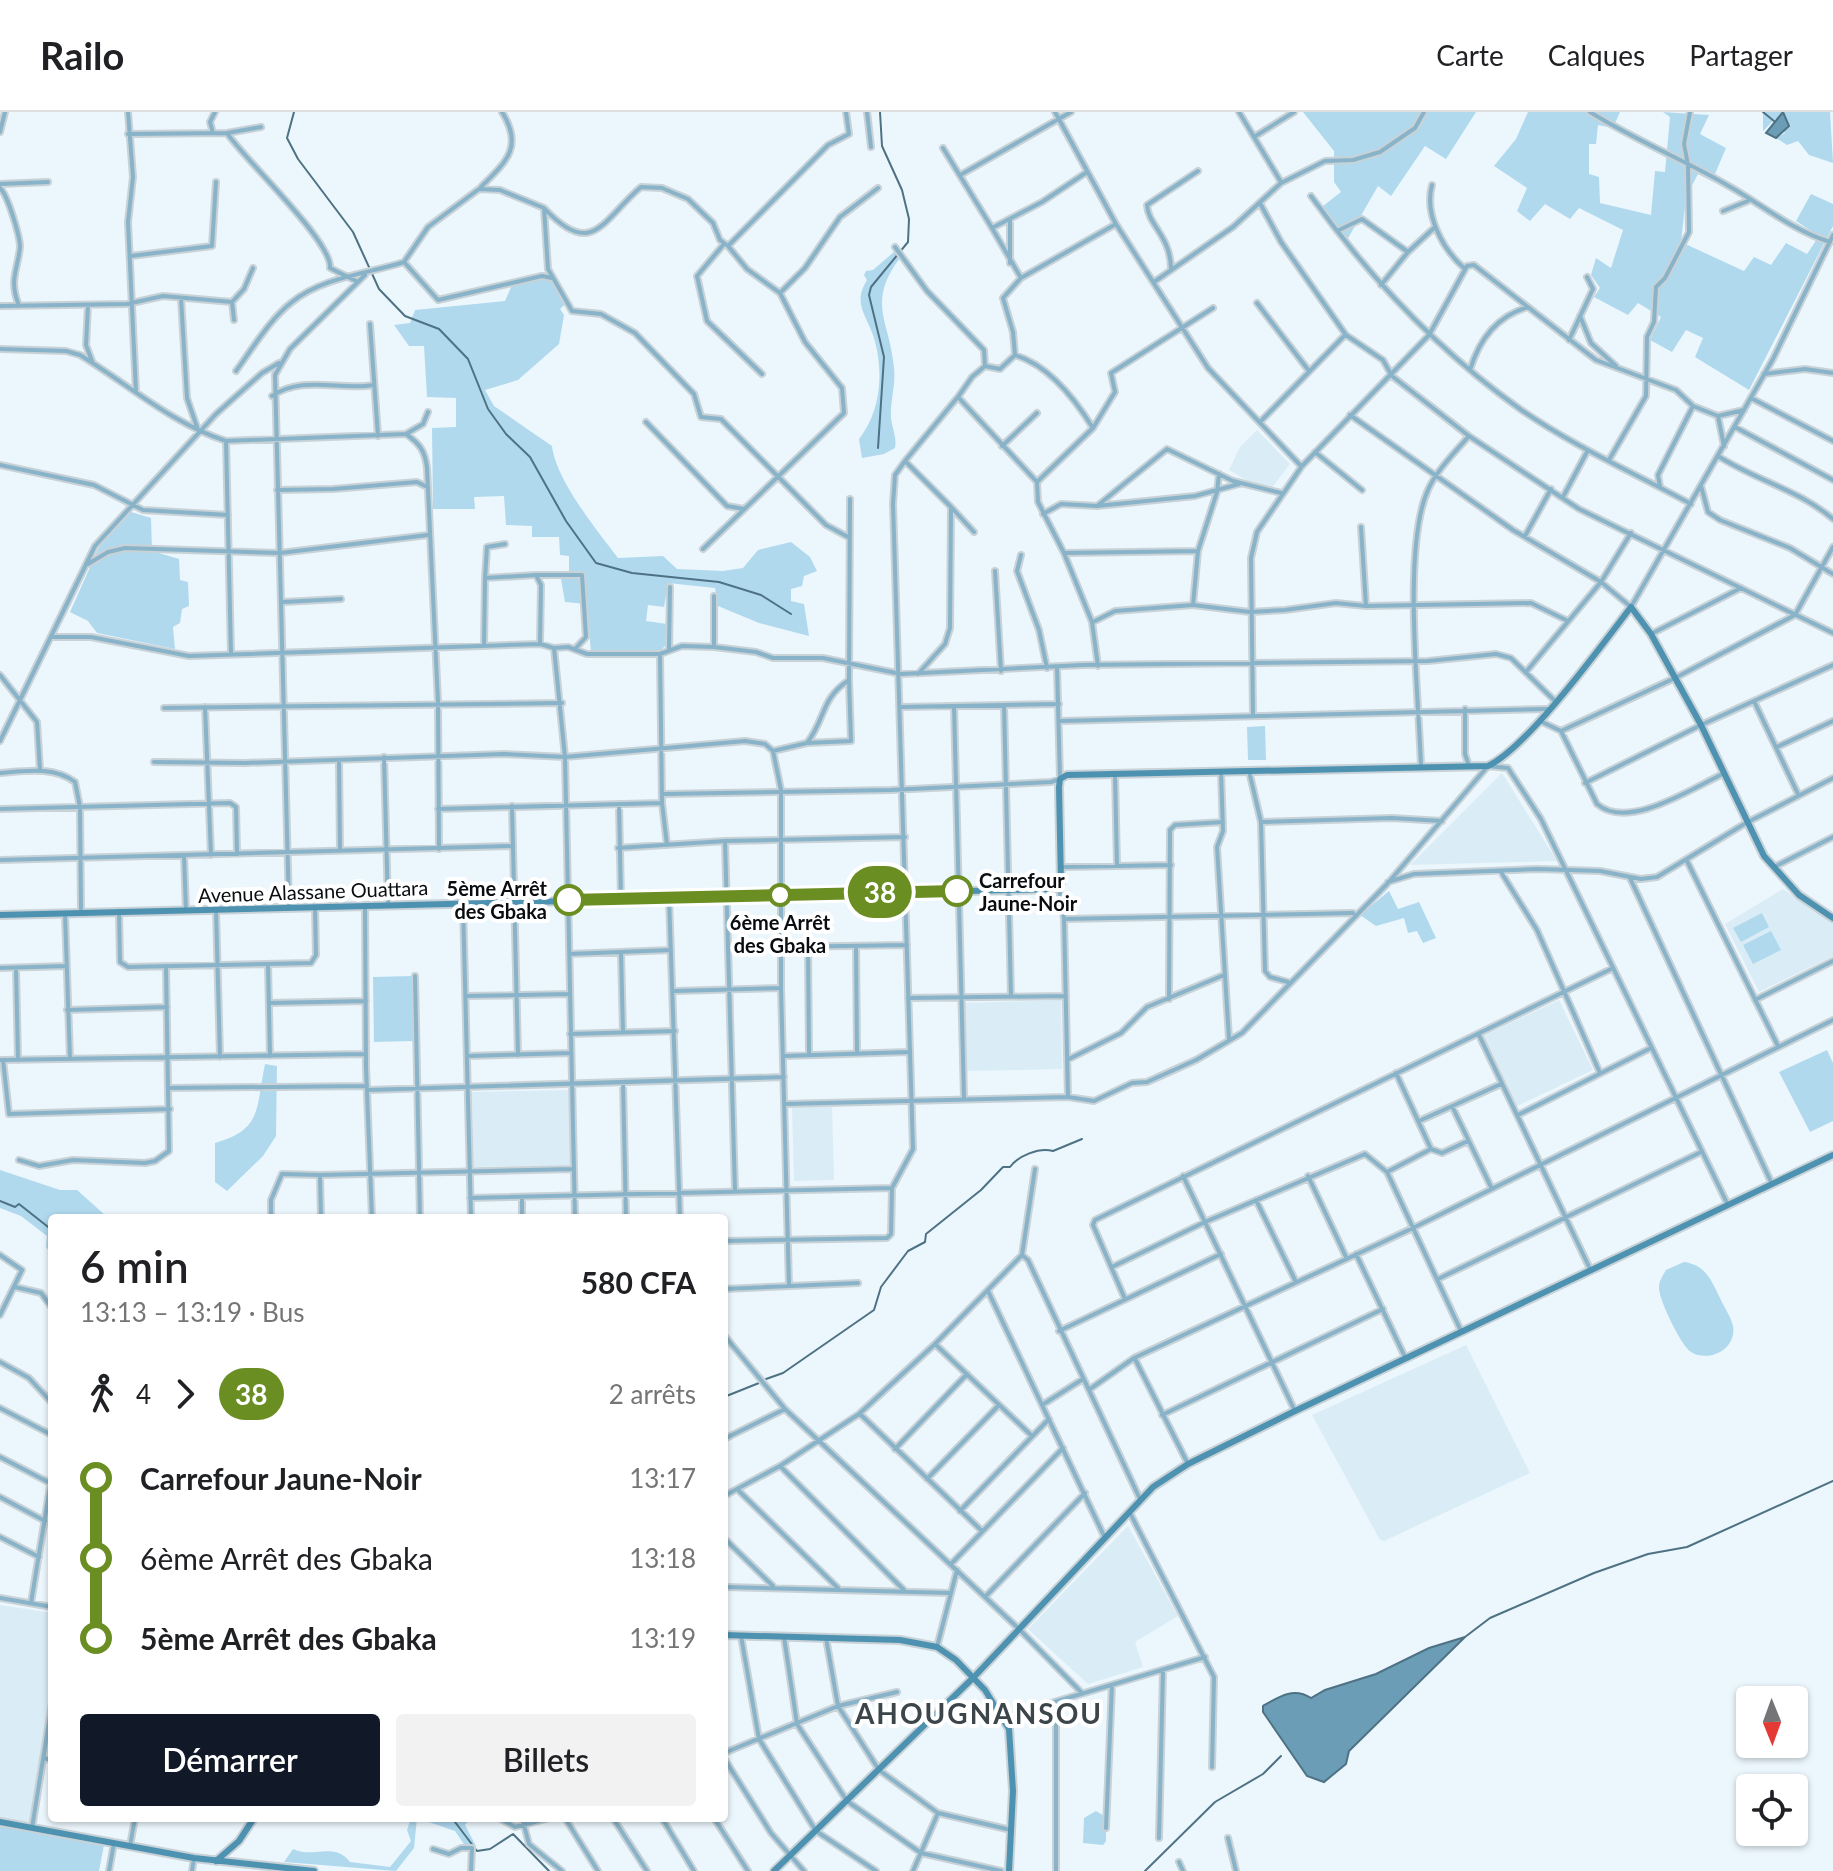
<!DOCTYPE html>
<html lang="fr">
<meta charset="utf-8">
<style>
:root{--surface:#fff;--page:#f2f2f2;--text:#202124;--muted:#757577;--line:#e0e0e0;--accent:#111827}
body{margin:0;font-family:Lato,sans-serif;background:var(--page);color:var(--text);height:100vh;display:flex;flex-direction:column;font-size:30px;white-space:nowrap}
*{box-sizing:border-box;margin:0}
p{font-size:26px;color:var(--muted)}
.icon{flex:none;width:44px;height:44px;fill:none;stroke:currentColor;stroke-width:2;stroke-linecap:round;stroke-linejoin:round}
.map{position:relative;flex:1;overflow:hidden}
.drawer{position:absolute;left:48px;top:1102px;width:680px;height:608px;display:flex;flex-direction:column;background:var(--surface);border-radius:8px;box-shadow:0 2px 6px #0004}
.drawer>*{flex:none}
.badge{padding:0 16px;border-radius:26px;font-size:28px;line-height:52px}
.needle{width:52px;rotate:179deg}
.tools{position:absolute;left:1736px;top:1574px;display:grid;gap:16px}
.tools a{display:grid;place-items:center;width:72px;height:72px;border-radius:8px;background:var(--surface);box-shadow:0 2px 6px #0004;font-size:40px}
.map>.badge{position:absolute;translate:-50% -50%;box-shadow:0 0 0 4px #fff}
.legs{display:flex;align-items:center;gap:12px;height:88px;padding:0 32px;font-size:26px}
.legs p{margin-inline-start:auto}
.head{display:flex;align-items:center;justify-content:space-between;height:136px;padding:0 32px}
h1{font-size:44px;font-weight:600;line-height:60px}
.action{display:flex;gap:16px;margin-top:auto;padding:16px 32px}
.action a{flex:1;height:92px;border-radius:8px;background:var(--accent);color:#fff;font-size:32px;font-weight:600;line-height:92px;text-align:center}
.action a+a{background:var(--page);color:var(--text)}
ul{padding:0 32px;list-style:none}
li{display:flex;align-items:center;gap:28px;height:80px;font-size:30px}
li i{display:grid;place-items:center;width:12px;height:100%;margin:0 10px;background:currentColor}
li i::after{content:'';width:20px;height:20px;margin:-10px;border:6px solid;border-radius:50%;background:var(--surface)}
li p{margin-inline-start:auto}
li:first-child i{background:linear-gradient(#0000 50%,currentColor 0)}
li:last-child i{background:linear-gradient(currentColor 50%,#0000 0)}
header{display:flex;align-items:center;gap:48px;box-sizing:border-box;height:112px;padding:0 40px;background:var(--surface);border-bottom:2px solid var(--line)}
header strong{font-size:38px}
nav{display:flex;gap:44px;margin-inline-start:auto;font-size:28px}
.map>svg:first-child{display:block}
.built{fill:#daecf6}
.green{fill:#b0d9ee}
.water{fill:#6c9db6;stroke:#4e7284;stroke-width:2}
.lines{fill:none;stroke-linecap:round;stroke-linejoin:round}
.stream{stroke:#4e7284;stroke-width:2}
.street-casing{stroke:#c8d2d7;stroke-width:8}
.secondary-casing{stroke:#c8d2d7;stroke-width:10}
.street{stroke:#88b3c9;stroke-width:4}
.secondary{stroke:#4e92b2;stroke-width:6}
.line-1-casing{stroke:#fff;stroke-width:18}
.line-1{stroke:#6b8e23;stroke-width:12}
.stop-1-dot{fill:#fff;stroke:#6b8e23;stroke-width:4}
.labels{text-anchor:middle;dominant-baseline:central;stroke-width:8;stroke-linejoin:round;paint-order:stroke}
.stop-label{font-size:20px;font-weight:bold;fill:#090d0f;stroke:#fff;text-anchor:start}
.street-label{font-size:20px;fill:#090d0f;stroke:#fff}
.district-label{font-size:28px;font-weight:bold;letter-spacing:2px;fill:#3c454a;stroke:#fff}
</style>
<header>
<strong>Railo</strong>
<nav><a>Carte</a><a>Calques</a><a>Partager</a></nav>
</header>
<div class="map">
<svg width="1833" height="1759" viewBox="0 0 1833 1759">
<rect width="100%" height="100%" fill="#ecf7fd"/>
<path class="built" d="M1257 318 1290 352 1268 381 1229 358 1240 335Z
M1502 661 1557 749 1410 753Z
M1783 777 1833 811V844L1759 880 1725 812Z
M1061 888 1062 957 965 959 964 891Z
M1559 888 1593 958 1517 994 1483 924Z
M570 978 572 1053 473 1055 472 980Z
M832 994 834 1068 794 1069 792 996Z
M1466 1233 1530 1361 1384 1429 1380 1428 1312 1303Z
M1128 1414 1178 1504 1135 1530 1143 1555 1088 1572 1028 1517Z
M0 1493 52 1501V1580L30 1712 0 1707Z"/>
<path class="green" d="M1303 0H1476L1446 47 1425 34 1391 84 1378 74 1347 128 1323 94 1341 80 1334 70V39Z
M1528 0H1620L1613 16 1598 13 1596 32H1589V62L1599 65 1600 91 1651 103 1655 59 1665 60 1670 5 1663 0 1709 3 1700 22 1726 36 1712 69 1698 62 1686 85 1681 130 1744 159 1754 145 1771 153 1786 131 1807 142 1819 124 1796 109 1811 82 1833 92V114L1749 278 1695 245 1703 226 1686 218 1672 240 1650 228 1661 205 1638 191 1628 203 1594 185 1600 176 1591 163 1596 146 1611 156 1623 118 1579 96 1570 107 1545 92 1530 109 1517 99 1527 76 1494 54 1516 27Z
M1763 0H1830L1833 51 1809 43 1798 29 1787 33 1776 26 1785 21 1775 7 1763 19Z
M894 140 900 146C866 191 890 209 894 256 896 272 890 289 891 306 892 316 897 325 895 336L884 342 862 346 859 327C881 299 884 260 874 226 867 203 852 192 867 168L864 163 866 159 873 158Z
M543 163 552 166 565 192 560 197 564 203 559 232 518 268 485 278 494 294 552 334C556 368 596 417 618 446L663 444 677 457 723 459 743 456 758 438 791 430 810 445 817 459 804 464 802 474 791 477V489L804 492 809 524 759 511 718 494 715 476 668 471 664 495 648 493 646 509 667 512 665 534 659 540 591 541 587 492 565 490 561 467 569 459V444L560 443 559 425H532V414L506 413 504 384 474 385 475 397H433L432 316 456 315V286L427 285 424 234H409L394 213 410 211 415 198 505 189 512 173Z
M131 400 151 406 152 439 179 447 180 468 188 470 189 494 182 497 180 511 173 515 175 537 97 521 88 509 70 500 99 435Z
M1265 614 1266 648H1248L1247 615Z
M1389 779 1398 797 1419 790 1436 826 1423 831 1417 819 1408 821 1404 806 1376 814 1360 803Z
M1762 801 1769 815 1741 830 1733 816Z
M1771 819 1781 838 1753 852 1743 833Z
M412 864 414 929 374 930 373 865Z
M1827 938 1833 951V1009L1810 1020 1779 960Z
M265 952 277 954 276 1024 263 1044 227 1079 215 1070V1031C263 1018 256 995 265 952Z
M0 1058 60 1078H77L105 1103 125 1106H52V1143L46 1135 47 1124 21 1104 0 1096Z
M1684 1150C1706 1153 1711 1168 1720 1186 1724 1195 1731 1205 1733 1214 1737 1237 1709 1251 1691 1240 1681 1234 1658 1186 1659 1175 1659 1169 1663 1163 1666 1158Z
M1096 1699 1106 1705V1729L1103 1733 1083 1731 1084 1706Z
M411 1706H471L465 1713 476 1734 468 1738 455 1719 417 1706 414 1736 396 1759 284 1750 293 1737C313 1747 334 1729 350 1750L390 1755 411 1729 407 1718Z
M0 1714 104 1733 99 1759H0Z"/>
<path class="water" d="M1783 0 1789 14 1776 26 1766 21Z
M1465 1525 1349 1639 1346 1652 1324 1670 1307 1664 1263 1600V1594C1280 1584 1294 1575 1311 1586L1325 1578 1376 1562 1429 1536Z"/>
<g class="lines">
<path class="stream" d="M294 0 287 26 298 47 353 120 379 177 405 204 439 217 468 247 488 297 506 322 530 345 566 409 596 451 632 461 719 470 761 483 791 502
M1763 0 1774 9
M878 336 884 245 869 183 871 175 908 130 909 107 902 78 882 34 880 0
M0 1089 15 1095 19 1092 52 1118
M766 1267 783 1261 874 1198 881 1175 908 1139 925 1130 926 1122 981 1078 1003 1055H1010C1018 1044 1039 1035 1053 1039L1082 1027
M724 1285 759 1271
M1465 1525 1490 1506 1594 1461 1648 1442 1687 1435 1833 1369
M452 1706 477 1739 490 1737 513 1722 549 1759
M1145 1759 1215 1690 1263 1662 1281 1644"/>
<g class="street-casing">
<path id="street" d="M128 0 133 65 128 110 136 280
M867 0 871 35
M1055 0 1116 112 1208 256 1301 354
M1239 0 1281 70
M1590 0C1635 28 1682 47 1727 73 1761 92 1793 119 1830 130
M0 20 5 0
M213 21 210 10 215 0
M227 21 261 15
M128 22 227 21C244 47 333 130 330 156L356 169
M1254 25 1294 0
M943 36 992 116 1042 90 1087 60
M962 62 1071 0
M0 72 48 70
M1432 73C1424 103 1443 138 1465 157
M481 75C506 50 524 35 502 0
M0 76C8 83 20 125 20 135 18 157 9 167 18 191
M1311 84C1370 166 1437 238 1520 297 1573 334 1634 361 1691 392
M1261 93 1281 130 1346 223 1383 248 1392 264 1469 324 1579 397 1833 521
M545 97C593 148 603 107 641 75L662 76 688 87 713 111 720 128 728 134
M1723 99 1748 89
M1010 108V151
M1337 119 1362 107 1408 140
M724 132 697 164 707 209 762 262
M895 135 927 179 984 238 985 254 972 265 958 285 1037 370 1038 390 1064 441 1092 510 1098 554
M131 144 212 134 216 70
M404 150 438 188 542 164 552 166
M1171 156C1170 123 1148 113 1147 93L1198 59
M1021 166 1116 112
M1154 170 1233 115 1281 71 1325 49 1353 48 1380 40 1415 16 1424 0
M1381 173 1408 140 1435 115
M780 181 805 156 840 105 878 76
M181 186 187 286 198 318
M1257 191 1309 259
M88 193 86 233 92 249
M0 194 127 192 163 184 232 190
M1580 204 1591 231 1616 254
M234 208 232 190 244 177 253 156
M370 212 378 324
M1569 228 1593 177 1587 165
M0 237 66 239 80 243C129 273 171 311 226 329L406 322C420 332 425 339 427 356L438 590 439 737
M1015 243C1048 253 1075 287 1093 316
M985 254 1000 257 1015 243 1013 220 1003 186 1021 166 992 116
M1470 258C1479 228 1497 204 1528 195
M236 259C253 236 269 208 292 190 323 165 367 162 404 150L428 115 479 77 500 78 544 96 548 157 572 199 601 202 635 221 694 282 701 305 721 307 826 413 848 425
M1764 262 1805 257 1833 261
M272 284C303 263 340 279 374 273
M1751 286 1833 329
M1350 303 1513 418 1601 470 1631 421
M1718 304 1744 298
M646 310 727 394 744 397
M1260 310 1345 223
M1735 315 1833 368
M406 322 423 312 428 300
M226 329 231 542
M1002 334 1037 301
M1315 340 1362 378
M1718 344C1755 368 1799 378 1833 407
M1609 348 1646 284 1647 225 1654 210 1656 175 1665 166 1689 120 1688 53 1684 32 1690 0
M0 353 94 373 143 398 228 403
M1037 370 1093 316 1115 280 1111 261 1213 196
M1701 374 1708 400 1720 408 1790 436 1833 462
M1660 375 1658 363 1693 294
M277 378 333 377 417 370 425 374
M1563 385 1588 338
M1097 394 1167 337 1233 369 1281 381
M951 395 974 420
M1043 402 1061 392 1097 394 1195 384 1239 372
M1361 415 1366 494
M1525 424 1551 377
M703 437 844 301 842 276 805 230 780 181 747 157 728 134 828 33 849 22 846 0
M1065 441 1198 439
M1021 443 1017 459 1039 518 1047 556
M88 452 108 440 125 436 280 441 428 423
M995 459 1001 559
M536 463H582L586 525 575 537
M485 466 487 435 505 432
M283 490 341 487
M1193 493 1198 439 1217 380 1219 362
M1093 510 1115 499 1193 493 1250 500 1285 498 1336 491 1366 494 1531 491 1566 508
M1651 522 1741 476
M52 525H91L189 544 540 532 554 536 565 645 575 1106
M484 534 485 466 536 463 541 473 540 532
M714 535V484
M554 536 568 535 587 542H660
M669 537 670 475
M1526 560 1601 470 1631 495 1773 247 1833 123
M918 562 945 532 950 516 951 395 905 349 957 286
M0 563 37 610 40 658
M1754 589 1798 682
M1004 593 1011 884
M954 594 964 986
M205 595 211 743
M901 595 1059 592
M164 596 562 591
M1465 597V642L1469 654
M1253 604 1251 446 1257 420 1302 354 1429 223 1467 154 1474 153 1596 248 1676 278 1693 294 1718 304 1724 334
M1060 609 1548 597
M1540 609 1561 619 1597 692C1628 719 1692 676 1723 662
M1561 619 1675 566 1795 503 1833 435
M0 629 95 434 216 302 262 261 279 251
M807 631 851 629 849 568
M1777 635 1833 609
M773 639 781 678V876L789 1174
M384 645 388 793
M339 649 340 738
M154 650 245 651 504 642 565 645 745 629 765 632 773 639 807 631C826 607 820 587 849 568L850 387
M1421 655C1419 587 1402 435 1428 378 1436 359 1455 340 1469 324
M1221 659 1223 719 1217 735 1229 927
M1249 659 1261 710 1265 859 1270 865 1288 870
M0 661C25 659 54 654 75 670L80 695 81 800
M1115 662 1117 754
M1585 671 1701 613 1833 553
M664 682 891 678 1051 670 1060 667 1057 555
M619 692 621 787
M512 694 518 943
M0 697 230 691 236 695 237 742
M438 697 662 691
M1261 710 1392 706 1442 709
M725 729 735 1079
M667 733 662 691 660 542 682 534 714 535 756 540 773 546H823L901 562 1083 553 1428 549 1496 542 1511 546 1555 589
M618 736 725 729 905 725
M184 743 186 799
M0 748 513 734
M1687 749 1778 934
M1062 755 1171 753
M1774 755 1833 725
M1501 760 1537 818 1600 961
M1630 766 1772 1072
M1388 770 1414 762 1538 757 1600 759 1641 767 1657 765 1746 711 1833 666
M1059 776 1064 807 1068 985
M669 786 680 1106
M365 793 366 955 372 1106
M463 793 471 1106
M289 796 275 263 290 237 365 163
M216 798 220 945
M119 799 120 850 128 855 311 851 316 843 315 795
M65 802 70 947
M1064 807 1353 801
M856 834 857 941
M781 835 907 833
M808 835 809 943
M621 840 623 920
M569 842 671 838
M268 852 270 944
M0 856 66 854
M16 856 18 948
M415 864 420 1106
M675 879 781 876
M466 884 570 882
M908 886 1066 884
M1169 887 1170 718 1175 713 1223 710
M1755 888 1833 849
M269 891 366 889
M67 898 167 895
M570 922 675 919
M1479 923 1591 1159
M468 944 571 941
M784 944 909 940
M0 948 366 942
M3 948 9 1002 170 997
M1067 948 1121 921 1147 895 1224 863
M1396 961 1431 1037
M623 970 626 1106
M169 976 367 974
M368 978 784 965
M784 992 1068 985 1094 989 1132 971 1147 970 1196 948 1242 921 1388 771 1488 654 1508 656 1541 707 1728 1093
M1452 994 1492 1077
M1518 1003 1649 937
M1419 1009 1501 972
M19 1048 39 1054 73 1048 145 1051 155 1049 169 1039 166 854
M1387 1060 1431 1037 1442 1041 1468 1029
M320 1063 321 1106
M1183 1064 1295 1299
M1308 1064 1347 1147
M522 1085V1106
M470 1086 892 1076
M1256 1088 1296 1170
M271 1106V1088L282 1062 320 1063 574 1057
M724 1129 887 1126 891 1122 892 1076 913 1037 893 392 895 363 905 349
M1356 1142 1405 1245
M0 1143 22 1158 0 1203
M1022 1143 1028 1148 1140 1387
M1112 1155 1205 1110 1365 1042 1387 1060 1461 1219
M1438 1167 1699 1041
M15 1175 41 1181 52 1196
M724 1177 858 1171
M988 1179 1105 1426
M1125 1187 1093 1113 1095 1108 1611 857
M1059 1219 1221 1142
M724 1223 785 1297 1019 1517 1082 1581
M935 1232 1032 1324
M1135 1247 1188 1352
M0 1250 29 1266 52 1291
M1090 1277 1134 1246 1413 1116 1833 908
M1042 1293 1083 1267
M0 1296 52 1323
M860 1302 982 1419
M1162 1303 1383 1197
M724 1327 785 1297
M895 1337 967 1262
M0 1345 50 1371
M780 1354 904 1478
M927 1367 999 1293
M738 1378 838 1476
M724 1384 780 1354 859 1302 935 1232 1022 1143 1035 1057
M0 1385 45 1409
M960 1399 1049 1307
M1130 1401 1214 1565 1212 1655
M0 1425 39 1445
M724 1426 773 1474
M951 1452 1063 1336
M724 1475 950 1481
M985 1485 1085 1381
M0 1486 52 1495
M31 1491 52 1363
M741 1524 759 1627 816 1719 876 1759
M784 1525 797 1612 847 1689 921 1741 1001 1759
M826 1526 838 1594 879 1658 938 1701 1011 1718
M937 1535 957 1458
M1004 1605 1205 1545
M724 1641 838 1594 897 1580
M43 1646 52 1648
M724 1646 771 1721 804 1759
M499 1706 515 1715 550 1706
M522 1706 529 1732 562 1759
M565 1706 598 1759
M613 1706 647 1759
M662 1706 694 1759
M714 1706 748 1759
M32 1716 52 1591
M1106 1716 1112 1573
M1159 1726 1163 1558
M1228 1726 1236 1759
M130 1734 135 1706
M433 1737 449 1742 461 1736H472L471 1759
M1179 1750 1183 1759
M109 1759 114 1731
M192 1759 194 1746
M913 1759 938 1701
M1056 1759V1590"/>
</g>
<g class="secondary-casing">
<path id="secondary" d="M0 803 1053 777 1061 771 1059 675 1060 667 1067 663 1488 654C1527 636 1602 533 1631 495L1651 522 1701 613 1764 744 1799 783 1833 806
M724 1523 900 1528 937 1535 956 1548 985 1578 1009 1617 1013 1679 1009 1759
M0 1710 194 1746 314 1759
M216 1749 239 1729 254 1706
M774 1759 974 1565 1153 1375 1188 1352 1295 1299 1833 1043"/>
</g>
<use href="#street" class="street"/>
<use href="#secondary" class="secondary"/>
</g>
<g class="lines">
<g class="line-1-casing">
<path id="line-1" d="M569 788 957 779"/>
</g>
<use href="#line-1" class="line-1"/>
</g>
<g class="stop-1-dot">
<circle cx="957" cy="779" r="14"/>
<circle cx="780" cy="783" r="10"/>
<circle cx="569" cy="788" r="14"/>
</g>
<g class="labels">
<g class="stop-label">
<text x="979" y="768">Carrefour<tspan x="979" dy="23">Jaune-Noir</tspan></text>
<text x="547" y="776" text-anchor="end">5ème Arrêt<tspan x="547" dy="23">des Gbaka</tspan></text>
<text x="780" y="810" text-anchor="middle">6ème Arrêt<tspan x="780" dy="23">des Gbaka</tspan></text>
</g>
<g class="street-label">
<text transform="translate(313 779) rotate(-2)">Avenue Alassane Ouattara</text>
</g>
<g class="district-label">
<text x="979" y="1601">AHOUGNANSOU</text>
</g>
</g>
</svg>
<div class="tools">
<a><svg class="needle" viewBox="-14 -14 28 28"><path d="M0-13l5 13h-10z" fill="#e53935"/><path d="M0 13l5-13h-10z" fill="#757577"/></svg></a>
<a><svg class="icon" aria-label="locate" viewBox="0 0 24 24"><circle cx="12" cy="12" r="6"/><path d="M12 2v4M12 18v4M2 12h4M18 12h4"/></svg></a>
</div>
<b class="badge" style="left:880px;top:780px;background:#6b8e23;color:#fff">38</b>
<section class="drawer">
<div class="head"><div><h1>6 min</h1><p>13:13 – 13:19 · Bus</p></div><b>580 CFA</b></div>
<div class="legs"><svg class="icon" aria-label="walk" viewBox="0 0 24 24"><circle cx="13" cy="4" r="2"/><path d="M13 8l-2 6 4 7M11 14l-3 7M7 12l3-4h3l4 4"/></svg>4<svg class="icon" aria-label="forward" viewBox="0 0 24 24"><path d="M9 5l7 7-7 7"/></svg><b class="badge" style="background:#6b8e23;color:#fff">38</b><p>2 arrêts</p></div>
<ul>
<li><i style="color:#6b8e23"></i><b>Carrefour Jaune-Noir</b><p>13:17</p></li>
<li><i style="color:#6b8e23"></i><span>6ème Arrêt des Gbaka</span><p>13:18</p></li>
<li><i style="color:#6b8e23"></i><b>5ème Arrêt des Gbaka</b><p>13:19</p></li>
</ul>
<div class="action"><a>Démarrer</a><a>Billets</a></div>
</section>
</div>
